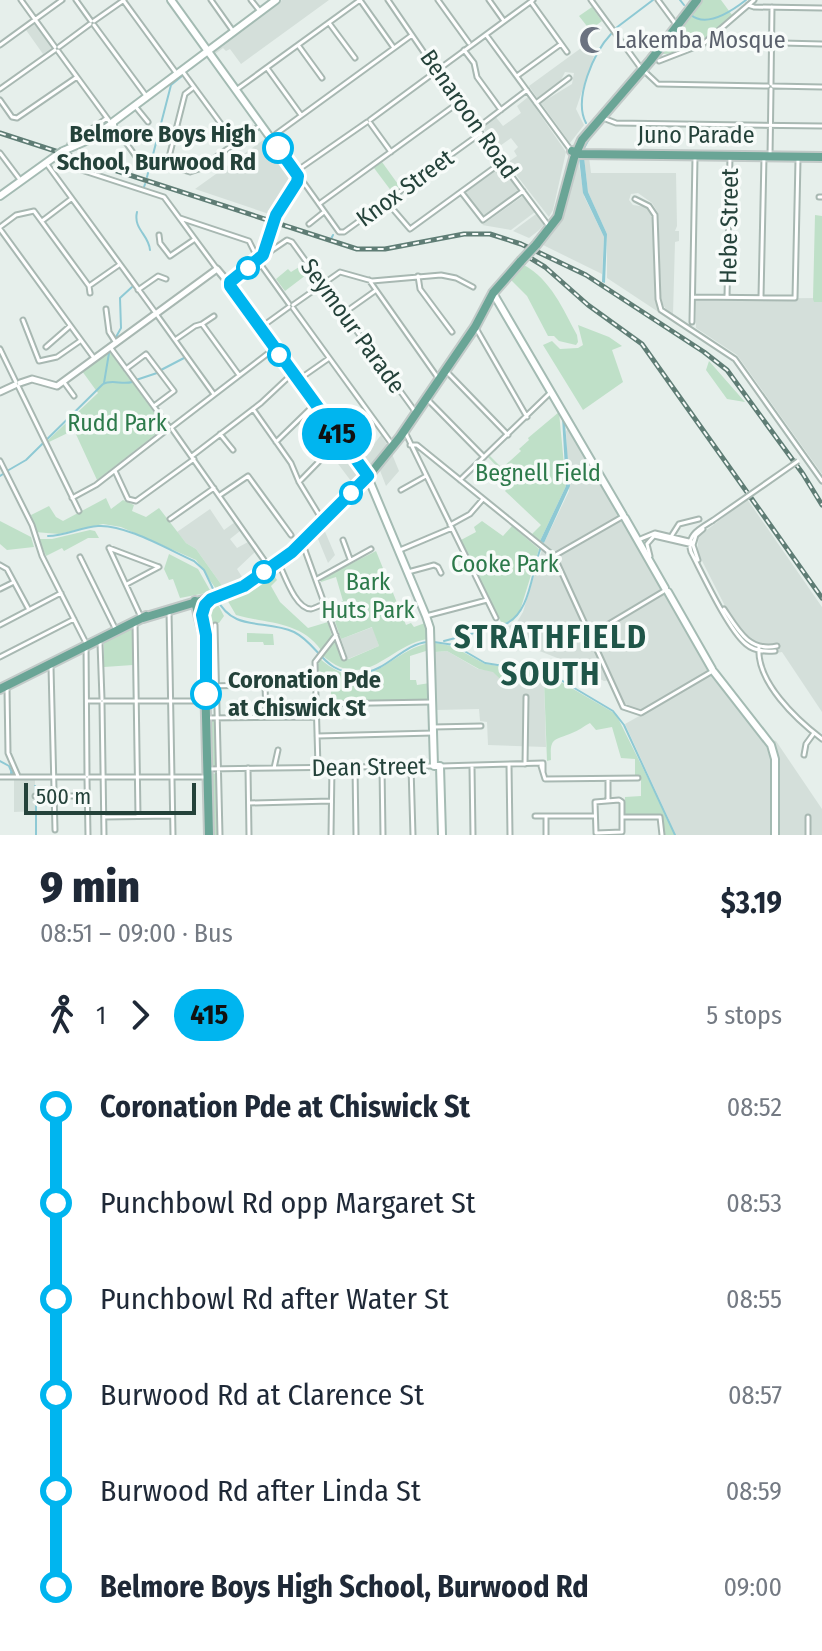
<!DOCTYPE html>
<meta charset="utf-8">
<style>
:root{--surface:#fff;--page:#f2f2f3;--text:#1f2937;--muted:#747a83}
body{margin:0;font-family:"Fira Sans Condensed",sans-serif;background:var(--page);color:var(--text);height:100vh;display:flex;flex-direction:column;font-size:30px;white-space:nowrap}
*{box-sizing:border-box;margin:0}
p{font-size:26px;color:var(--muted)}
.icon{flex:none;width:44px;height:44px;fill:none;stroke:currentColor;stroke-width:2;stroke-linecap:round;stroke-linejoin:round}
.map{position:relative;height:835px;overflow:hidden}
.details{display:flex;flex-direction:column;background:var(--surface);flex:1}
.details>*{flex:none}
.badge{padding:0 16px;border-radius:26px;font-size:28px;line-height:52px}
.scale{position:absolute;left:24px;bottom:20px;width:172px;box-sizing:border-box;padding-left:8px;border:4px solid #24423a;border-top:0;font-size:22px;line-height:28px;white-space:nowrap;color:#24423a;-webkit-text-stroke:6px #f7fbf9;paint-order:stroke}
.map>.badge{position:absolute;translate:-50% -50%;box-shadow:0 0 0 4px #fff}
.legs{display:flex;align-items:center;gap:12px;height:88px;padding:0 40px;font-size:26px}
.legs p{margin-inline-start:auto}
.summary{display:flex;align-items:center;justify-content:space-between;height:136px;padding:0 40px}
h1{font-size:44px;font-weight:800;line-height:60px}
ul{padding:0 40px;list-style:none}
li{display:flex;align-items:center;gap:28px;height:96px;font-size:30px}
li i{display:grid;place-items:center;width:12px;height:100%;margin:0 10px;background:currentColor}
li i::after{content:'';width:20px;height:20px;margin:-10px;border:6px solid;border-radius:50%;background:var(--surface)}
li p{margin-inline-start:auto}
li:first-child i{background:linear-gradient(#0000 50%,currentColor 0)}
li:last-child i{background:linear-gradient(currentColor 50%,#0000 0)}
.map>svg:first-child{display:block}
.built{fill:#d4dfda}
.green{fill:#bfe0c8}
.water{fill:#8ec9d4}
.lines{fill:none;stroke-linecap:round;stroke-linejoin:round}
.stream{stroke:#8ec9d4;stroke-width:2}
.canal{stroke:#8ec9d4;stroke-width:4}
.minor-casing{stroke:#a8b8b2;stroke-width:7}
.tertiary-casing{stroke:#a8b8b2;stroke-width:9}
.secondary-casing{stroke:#a4bbb3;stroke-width:10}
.primary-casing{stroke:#c2cac8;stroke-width:12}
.minor{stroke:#fff;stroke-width:3}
.tertiary{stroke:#fff;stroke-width:5}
.secondary{stroke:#fff;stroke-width:6}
.primary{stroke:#6aa596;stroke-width:8}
.rail-casing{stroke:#5f7d75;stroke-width:5}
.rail{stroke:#f7fbf9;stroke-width:2;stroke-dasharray:6;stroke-linecap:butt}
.minor-bridge-casing{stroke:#a8b8b2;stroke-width:7;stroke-linecap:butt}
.secondary-bridge-casing{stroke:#a4bbb3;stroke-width:10;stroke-linecap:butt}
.primary-bridge-casing{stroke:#c2cac8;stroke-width:12;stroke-linecap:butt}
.minor-bridge{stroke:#fff;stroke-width:3}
.secondary-bridge{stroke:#fff;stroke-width:6}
.primary-bridge{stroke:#6aa596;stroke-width:8}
.line-1-casing{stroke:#fff;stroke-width:18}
.line-1{stroke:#00b5ef;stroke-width:12}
.stop-1-dot{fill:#fff;stroke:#00b5ef;stroke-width:4}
.labels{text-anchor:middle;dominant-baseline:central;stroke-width:7;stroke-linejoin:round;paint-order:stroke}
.worship-label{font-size:24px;fill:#5b616d;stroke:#f7fbf9;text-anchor:start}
.street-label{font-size:24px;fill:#24423a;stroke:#f7fbf9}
.stop-label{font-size:24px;font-weight:bold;fill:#24423a;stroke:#f7fbf9;text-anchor:end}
.park-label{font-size:24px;fill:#2d7a4b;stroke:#f7fbf9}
.district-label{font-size:32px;font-weight:bold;letter-spacing:2px;fill:#1f5548;stroke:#f7fbf9}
</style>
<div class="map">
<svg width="822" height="835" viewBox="0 0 822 835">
<rect width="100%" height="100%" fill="#e6efeb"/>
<path class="built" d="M282 0H329L241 64 230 49 226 51 223 48 215 54 212 51Z
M35 24 52 48 43 54 26 30Z
M588 43 595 53 576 109 584 125 570 143 541 103 572 84 574 73 565 72 560 82 537 98 529 86Z
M528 97 566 152 553 210 549 217 507 163 517 156 514 151 518 147 511 138 497 148 481 126 495 116 503 126 521 113 517 106Z
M266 138 294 177 291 186 272 215 195 189Z
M584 157H589L591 173H676L677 226 675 231H679V241L675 242 673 315 665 308 661 301 658 213 652 203 638 193 631 194 629 200 633 205 646 207 652 215 655 301 663 315 607 278V234L588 192Z
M578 158 584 196 604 237 602 274 541 244 561 218Z
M501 166 518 191 482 217 465 193Z
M523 196 535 212 511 230 482 225Z
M536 214 544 225 538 231 529 238 513 231Z
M822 298V474L737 355 696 328V299Z
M314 411 363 475 354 485 305 420Z
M354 425 371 448 381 435 388 446 369 470 342 435Z
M569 428 710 675 762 737 776 741 822 809V835H676L625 724 641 715 637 709 624 705 612 680 604 681 565 661 514 641 511 635H507L504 628 517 622 523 612 544 543 569 491 566 431Z
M392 454 399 471 386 486 379 468Z
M747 499 822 607V712L782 652 765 655 764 645 753 641 745 634 725 606 697 551 699 536Z
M210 509 224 530 235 522 240 531 230 539 237 548 248 542 255 552 237 569 244 580 223 587 196 549 186 543 177 532Z
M323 527 335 555 328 563 316 534Z
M373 627 379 646 348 659 341 639Z
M447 651 478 669 493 671 501 680 536 685 544 679 546 747 488 745 487 722 480 721 479 709 436 710 435 652Z
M14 779H35V811L14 812Z"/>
<path class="green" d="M701 0H721L732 15C712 32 690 55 661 54Z
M592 7 602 21 590 30 579 16Z
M382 162 400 187 392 192 374 168Z
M815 215 822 216V302H814L813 299Z
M304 264 310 272 285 291 276 279 288 269 291 272Z
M524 265C551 280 563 309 577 335L578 342 576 345 559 341 554 336H548L527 296 511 280Z
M578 325 609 337 622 346 612 350 623 382 583 410 543 345 552 341 560 349 578 348 583 345Z
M110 352 165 427 97 480 74 430 49 442 48 440 98 393 82 371Z
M709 361 745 402 727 399 706 370Z
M559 412 566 486 540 541 532 534 541 525 505 491 512 483 488 457 490 456 502 468 521 451 519 449 529 440 528 438Z
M106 498 111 509 123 500 134 505 132 511 146 517 159 508 186 543 196 549 223 587 216 589 196 560 121 527 103 524 59 534 35 532 31 515 49 506 56 517 63 521Z
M0 521 31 537 34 547 7 550 0 544Z
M482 521 503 536 512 526 539 549 519 614 513 621 502 624 461 540 476 532 474 527Z
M90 530 95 531 99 538H88L64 551 62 548 46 556 39 539H52Z
M376 551 406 625 411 623 414 627 425 623 427 639C387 646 366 694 322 655L335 642 341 658 349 659 379 646 372 627 341 639 330 607 343 601 336 577 321 582 320 579Z
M169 554 198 569 211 592 180 598 173 579 169 580 164 569Z
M271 571 277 580 271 586 280 602 308 628 328 622 332 637 321 650C300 621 268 624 236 615L226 598Z
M216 601 224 616 219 623H212L215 634 216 683H208L209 630 204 610 207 604Z
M132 628 133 665 104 667V642Z
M247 633 273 634 274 645H264L263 642H247Z
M429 643V650L410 656V680H416L417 685 430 683 429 700 331 702V688H318V657C368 702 386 652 429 643Z
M435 643 452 646 485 664 544 672 616 714 676 835H663L662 814 624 815 625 797 641 796V777L635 776V759L621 758 612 727 596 730 590 723C584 726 578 731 572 733 553 741 550 737 551 760L547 761 544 680 536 685H525L501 680 493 672 479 669 447 651 435 652Z
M217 720V767H211L209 721Z
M211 773 218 774 219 835H211Z"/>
<path class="water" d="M584 157 588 192 607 234 605 283 602 282 604 237 583 193 579 158Z
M562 417 565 423 570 486 544 543 540 541 566 486Z"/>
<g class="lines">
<path class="stream" d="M680 0 684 5
M691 15C707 28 732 11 746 0
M616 28 653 0
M186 72 194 66
M586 123C573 99 594 52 611 34
M583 150 591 135
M149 170 171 85 182 76
M147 177 148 173
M144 187 145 184
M137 212C133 229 149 235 150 250
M331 239 333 235
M116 337 121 328 120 298 132 287
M161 370 184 358
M136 380 157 373
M104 383 109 353
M7 471 26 460 103 384C112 379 122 385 132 382
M0 476 3 474
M48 536C65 536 81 527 98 526 125 524 169 550 194 561L204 570 215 593
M217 599C233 632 265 619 294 632 320 645 323 675 361 673 388 671 402 644 428 642
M503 625C531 615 531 572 541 547
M444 641 497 627
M434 642 454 645 485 663 549 673 613 711 624 725 675 835
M0 761 9 766 12 773
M35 786 36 794
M36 799V835"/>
<path class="canal" d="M12 773 14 774"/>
<g class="minor-casing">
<path id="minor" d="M21 0 55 47
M76 0 91 21
M123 0 177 74
M211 0 233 31
M251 0 259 10
M360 0 394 48
M388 0 475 127 548 225
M438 0 469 43
M489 0 504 21
M591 0 640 67 658 84 768 86
M658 0 675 23
M531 2 567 52
M748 5 754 7 822 8
M94 21 124 0
M329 23 355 58
M94 25 147 97
M487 36 570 149
M708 41 822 44
M0 45 62 0
M298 45 322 78
M59 47 90 24
M464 50 474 63 477 77 501 110
M58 51 110 122
M659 61 703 44 754 0
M267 68 301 115
M183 72 235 143
M517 76 561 44
M771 84 772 7
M773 86 822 87
M194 87 185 94 168 161 170 166 190 172 199 169 261 125
M0 89 55 50
M236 90 360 0
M0 100 12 117 17 118 77 77
M536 103 569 78
M135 106 148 122
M603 118 616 123 822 126
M370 120 533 0
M370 123 391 152
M114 126 142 165
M477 128 527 90
M174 135 193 139
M272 140 276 134 412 35
M70 144 107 118
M0 153 21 181
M770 156 771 89
M46 163 155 312
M66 165 164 197 217 269
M295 172 367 122
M304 183 339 232H344L481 133
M462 193 483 220 523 191
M819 197H822
M635 199 649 206 655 215 658 299 661 310 735 359 822 481
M386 201 410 229 502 162
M319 204 458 103
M180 218 249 241 261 265 289 304
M42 221 71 199
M309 224 324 212
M0 227 16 215 34 211 89 286 90 293
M0 229 94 358
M159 235 160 243 170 256 195 239
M265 255 287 240 292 242 414 410
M418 276 420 289 452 332
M369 280 438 378
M89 286 119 265
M138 290 158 276 166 279
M693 297 795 298 798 160
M727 297 730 157
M761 297 764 157
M293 305 340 272 372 281 441 275 456 278 473 287
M293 308 391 443
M106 309 109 332 116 343
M344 313 375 291
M157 315 213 393
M23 320 39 361 57 357 80 341
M692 322 695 158
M202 324 214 316
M260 328 289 307
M477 330 527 417
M175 340 195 326 202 324 239 375
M46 347 70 326
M110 347 169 427
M0 349 16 382
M126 369 146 354 174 391 154 406
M447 372 508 435
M298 380 328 359
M63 381 74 396
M18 386 79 511
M428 400 484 457
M253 409 291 463 299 482 321 518
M172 427 275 348
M172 429 269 567
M220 434 233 450
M406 434 496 618
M276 442 315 404
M410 445H417L554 556 623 707 641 713 711 672
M192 456 261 403 293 373
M0 461 32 525 42 556 86 643 87 775
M115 471 128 499 136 501 194 459
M460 480 551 392
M299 482 341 439
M401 490 426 476
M220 495 248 476 291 535
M72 498 96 485 168 429
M170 519 214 488
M712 521C699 529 686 535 691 552 703 575 728 629 746 644 754 651 764 652 775 651
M450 525 470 514 483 499
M672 535 679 524 699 519
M343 540 350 559
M638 540 655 533 693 542
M302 542 344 658
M109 548 140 615
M109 548 159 567
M400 550 452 528
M554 556 622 517
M650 556 647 544 654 536 693 545
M80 557 115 628
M698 560 693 545 696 535 703 529
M278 562C284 573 295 609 311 609 312 609 322 605 323 604
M0 565 7 569 28 608
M408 572 434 565 438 567 441 573
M317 579 371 549
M127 584 159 567
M0 589 14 582
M724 609C738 630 749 652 777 646
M169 611 173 835
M426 616 487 600
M135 622 138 816
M0 625 61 593
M215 625 220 835
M592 634 664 591
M100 643 102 699
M759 647C756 682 797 720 822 739
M0 657 74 619
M51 667 55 830
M265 685 266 716
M208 686 316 684
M7 689 8 753 18 776
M87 701H100
M104 701H203
M102 703 104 835
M316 704 432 702
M208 718 316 717
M433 727 481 726
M317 736 433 733
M804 755 806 744 814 733
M525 764 526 697
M509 765 510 835
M441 766 543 763V772
M541 766 545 779 638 778
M318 767 315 662 336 635
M355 767 356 835
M382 767 383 835
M411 767 413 835
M472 767 473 835
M248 768 249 835
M274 768 278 750
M207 769 432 766
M0 777H85
M89 777H204
M87 779 88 835
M608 780V800
M35 796H87
M619 800 622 802V832L596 833 595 802Z
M249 803 331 801
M535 816H595
M546 816V835
M104 817 172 816
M622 817H660L662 835
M331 835 332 767
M808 835V817"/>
</g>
<g class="tertiary-casing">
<path id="tertiary" d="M157 313 217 269 227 281
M20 383 32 379 57 386 154 315
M0 392 15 385"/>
</g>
<g class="secondary-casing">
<path id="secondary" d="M171 0 298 176 296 185 275 218
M110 125 113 126V122L276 0
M63 151 86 141 110 125
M0 196 57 155
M230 282 261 258 272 227
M230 286 367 475 426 616 430 628 434 766H440L442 835
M493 293 623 515
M625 518 665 588
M668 592 712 669
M714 672 771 745 775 759V835"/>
</g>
<g class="primary-casing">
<path id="primary" d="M572 151 580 154 822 157
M536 245 558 217 574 158 582 140 650 61 697 0
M195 601 204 638 209 835
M143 618 233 591 294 550 370 474 400 437 475 327 493 293 521 261
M0 689 146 616"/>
</g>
<use href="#minor" class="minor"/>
<use href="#tertiary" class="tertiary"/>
<use href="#secondary" class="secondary"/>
<use href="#primary" class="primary"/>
<g class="rail-casing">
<path id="rail" d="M0 133 357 249H385L464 234H490L521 244 586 275 704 352 727 370 803 474 822 505
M527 256 545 267 588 305 642 344 822 598"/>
</g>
<use href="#rail" class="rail"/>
<g class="minor-bridge-casing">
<path id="minor-bridge" d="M712 521 798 461"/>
</g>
<g class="secondary-bridge-casing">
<path id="secondary-bridge" d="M57 155 63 151
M272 227 275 218"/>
</g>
<g class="primary-bridge-casing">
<path id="primary-bridge" d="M521 261 536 245"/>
</g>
<use href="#minor-bridge" class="minor-bridge"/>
<use href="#secondary-bridge" class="secondary-bridge"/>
<use href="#primary-bridge" class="primary-bridge"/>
</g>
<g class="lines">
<g class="line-1-casing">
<path id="line-1" d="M206 694V635L202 615 205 605 211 599 244 586 292 552 368 476 230 286V282L263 255 276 215 297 182 298 176 278 148"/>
</g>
<use href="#line-1" class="line-1"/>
</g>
<defs>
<g id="mosque-bare" transform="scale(2.16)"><path d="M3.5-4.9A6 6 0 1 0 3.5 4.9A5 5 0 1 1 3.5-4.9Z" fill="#6b7280" stroke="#f7fbf9" stroke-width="2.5" paint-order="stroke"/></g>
</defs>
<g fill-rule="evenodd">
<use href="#mosque-bare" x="593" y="40"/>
</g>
<g class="stop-1-dot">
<circle cx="278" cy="148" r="14"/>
<circle cx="248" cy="268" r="10"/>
<circle cx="279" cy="355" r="10"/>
<circle cx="351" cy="493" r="10"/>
<circle cx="264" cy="572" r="10"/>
<circle cx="206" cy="694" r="14"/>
</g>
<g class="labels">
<g class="worship-label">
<text x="615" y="40">Lakemba Mosque</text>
</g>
<g class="street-label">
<text transform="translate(469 114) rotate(55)">Benaroon Road</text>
<text x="696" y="135">Juno Parade</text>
<text transform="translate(405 188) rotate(-36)">Knox Street</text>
<text transform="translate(729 226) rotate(-89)">Hebe Street</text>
<text transform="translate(353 326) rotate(54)">Seymour Parade</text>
<text transform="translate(369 767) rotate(-1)">Dean Street</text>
</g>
<g class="stop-label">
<text x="256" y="134">Belmore Boys High<tspan x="256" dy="28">School, Burwood Rd</tspan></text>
<text x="228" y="680" text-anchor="start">Coronation Pde<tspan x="228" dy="28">at Chiswick St</tspan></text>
</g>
<g class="park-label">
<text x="117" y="423">Rudd Park</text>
<text x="538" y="473">Begnell Field</text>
<text x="505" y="564">Cooke Park</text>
<text x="368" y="582">Bark<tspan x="368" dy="28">Huts Park</tspan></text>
</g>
<g class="district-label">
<text x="551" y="637">STRATHFIELD<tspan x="551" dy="37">SOUTH</tspan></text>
</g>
</g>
</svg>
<div class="scale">500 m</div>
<b class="badge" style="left:337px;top:434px;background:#00b5ef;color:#111">415</b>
</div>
<section class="details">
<div class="summary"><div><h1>9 min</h1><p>08:51 – 09:00 · Bus</p></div><b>$3.19</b></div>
<div class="legs"><svg class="icon" aria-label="walk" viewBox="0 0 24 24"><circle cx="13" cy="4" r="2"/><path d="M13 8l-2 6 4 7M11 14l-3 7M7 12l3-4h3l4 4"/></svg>1<svg class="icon" aria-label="forward" viewBox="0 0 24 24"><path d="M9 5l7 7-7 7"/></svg><b class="badge" style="background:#00b5ef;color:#111">415</b><p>5 stops</p></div>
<ul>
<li><i style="color:#00b5ef"></i><b>Coronation Pde at Chiswick St</b><p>08:52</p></li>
<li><i style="color:#00b5ef"></i><span>Punchbowl Rd opp Margaret St</span><p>08:53</p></li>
<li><i style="color:#00b5ef"></i><span>Punchbowl Rd after Water St</span><p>08:55</p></li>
<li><i style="color:#00b5ef"></i><span>Burwood Rd at Clarence St</span><p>08:57</p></li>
<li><i style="color:#00b5ef"></i><span>Burwood Rd after Linda St</span><p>08:59</p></li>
<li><i style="color:#00b5ef"></i><b>Belmore Boys High School, Burwood Rd</b><p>09:00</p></li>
</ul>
</section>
